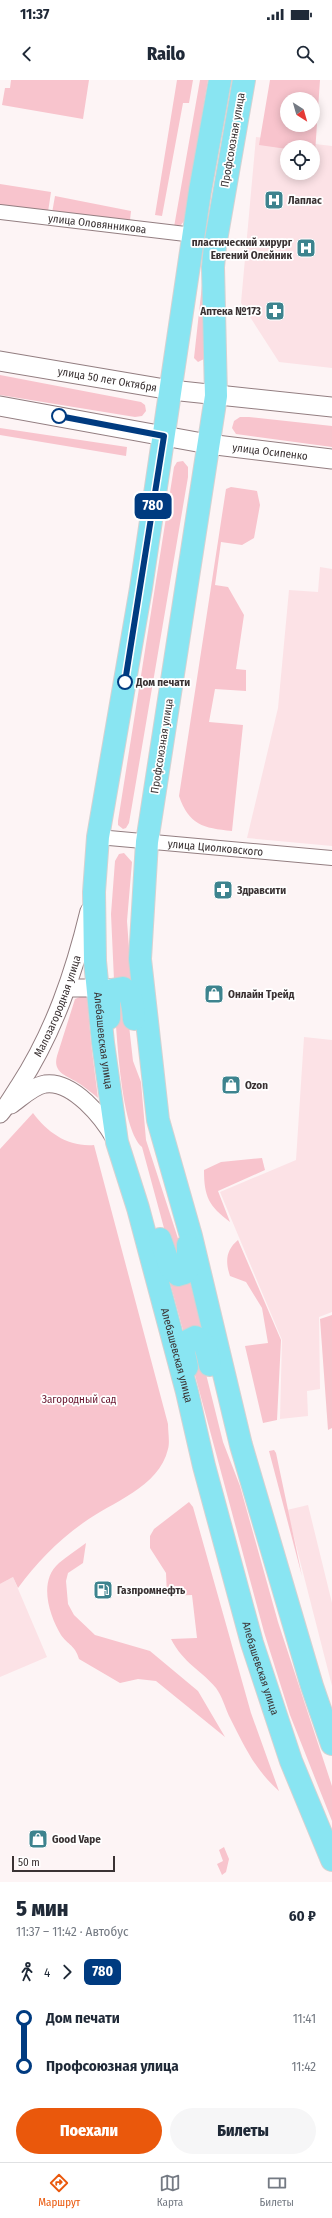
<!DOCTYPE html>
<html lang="ru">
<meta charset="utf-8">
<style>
:root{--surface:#fff;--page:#f6f6f7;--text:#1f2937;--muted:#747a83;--line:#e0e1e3;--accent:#ea580c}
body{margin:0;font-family:"Fira Sans Condensed",sans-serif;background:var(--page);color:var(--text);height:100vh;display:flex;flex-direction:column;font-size:15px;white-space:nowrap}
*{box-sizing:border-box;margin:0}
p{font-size:13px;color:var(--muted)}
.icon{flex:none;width:22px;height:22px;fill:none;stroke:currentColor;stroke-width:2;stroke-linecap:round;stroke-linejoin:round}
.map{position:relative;height:1802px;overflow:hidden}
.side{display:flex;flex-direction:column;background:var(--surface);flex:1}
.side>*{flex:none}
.badge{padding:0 8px;border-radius:6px;font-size:14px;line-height:26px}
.needle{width:26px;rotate:143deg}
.controls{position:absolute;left:280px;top:12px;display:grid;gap:8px}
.controls a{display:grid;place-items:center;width:40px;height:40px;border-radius:50%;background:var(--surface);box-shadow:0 2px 10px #0003;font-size:20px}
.scale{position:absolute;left:12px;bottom:10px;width:103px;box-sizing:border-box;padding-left:4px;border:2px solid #3a3233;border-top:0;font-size:11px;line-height:14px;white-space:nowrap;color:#3a3233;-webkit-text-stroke:3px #fff;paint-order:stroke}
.map>.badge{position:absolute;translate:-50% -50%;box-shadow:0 0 0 2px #fff}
.legs{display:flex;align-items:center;gap:6px;height:44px;padding:0 16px;font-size:13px}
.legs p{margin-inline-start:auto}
.head{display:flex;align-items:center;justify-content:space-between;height:68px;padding:0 16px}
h1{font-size:22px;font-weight:800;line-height:30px}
.cta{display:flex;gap:8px;margin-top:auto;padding:8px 16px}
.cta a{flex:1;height:46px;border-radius:24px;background:var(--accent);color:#fff;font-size:16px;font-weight:800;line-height:46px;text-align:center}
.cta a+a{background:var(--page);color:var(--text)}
ul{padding:0 16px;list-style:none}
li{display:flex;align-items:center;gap:14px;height:48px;font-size:15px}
li i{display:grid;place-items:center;width:6px;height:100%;margin:0 5px;background:currentColor}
li i::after{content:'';width:10px;height:10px;margin:-5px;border:3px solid;border-radius:50%;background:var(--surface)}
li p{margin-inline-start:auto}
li:first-child i{background:linear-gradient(#0000 50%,currentColor 0)}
li:last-child i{background:linear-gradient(currentColor 50%,#0000 0)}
.status{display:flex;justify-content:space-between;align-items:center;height:28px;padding:0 20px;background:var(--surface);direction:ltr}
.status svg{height:11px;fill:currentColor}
header{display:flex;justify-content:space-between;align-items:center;height:52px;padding:0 16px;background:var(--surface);font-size:18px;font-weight:800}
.tab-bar{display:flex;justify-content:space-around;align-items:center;height:56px;border-top:1px solid var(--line);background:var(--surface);font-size:11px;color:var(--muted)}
.tab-bar a{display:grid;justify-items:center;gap:2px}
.tab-bar .active{color:var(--accent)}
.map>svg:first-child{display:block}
.built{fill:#fce2e6;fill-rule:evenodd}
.green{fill:#f8c4cd;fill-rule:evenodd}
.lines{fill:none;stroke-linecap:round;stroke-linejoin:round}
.minor-casing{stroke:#937e81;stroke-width:16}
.tertiary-casing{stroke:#937e81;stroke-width:19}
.secondary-casing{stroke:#937e81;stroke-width:21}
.primary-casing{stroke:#d4d2d2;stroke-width:24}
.minor{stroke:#fff;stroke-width:14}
.tertiary{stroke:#fff;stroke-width:17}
.secondary{stroke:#fff;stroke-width:19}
.primary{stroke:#89e5f2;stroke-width:22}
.line-1-casing{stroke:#fff;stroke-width:9}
.line-1{stroke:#003b80;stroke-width:6}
.stop-1-dot{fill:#fff;stroke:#003b80;stroke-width:2}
.labels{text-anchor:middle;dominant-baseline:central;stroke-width:3.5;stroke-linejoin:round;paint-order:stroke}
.street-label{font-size:11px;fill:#3a3233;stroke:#fff}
.poi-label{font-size:11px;font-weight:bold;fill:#3a3233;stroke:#fff;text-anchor:start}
.stop-label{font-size:11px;font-weight:bold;fill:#3a3233;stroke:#fff;text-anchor:start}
.park-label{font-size:11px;fill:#6b1831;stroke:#fff}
</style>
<div class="status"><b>11:37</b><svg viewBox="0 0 49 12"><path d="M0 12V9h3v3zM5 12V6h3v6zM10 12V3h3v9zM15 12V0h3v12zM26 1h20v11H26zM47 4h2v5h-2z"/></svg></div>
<header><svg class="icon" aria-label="back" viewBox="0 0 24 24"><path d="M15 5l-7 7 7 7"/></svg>Railo<svg class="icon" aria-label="search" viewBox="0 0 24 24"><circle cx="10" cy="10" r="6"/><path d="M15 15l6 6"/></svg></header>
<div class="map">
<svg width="332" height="1802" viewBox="0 0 332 1802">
<rect width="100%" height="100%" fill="#fdf4f5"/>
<path class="built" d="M256 57 332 66V288L279 282 241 223ZM287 67H313V93H287Z
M320 487 332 489V766L247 758 278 628 289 510 318 512Z
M304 957 332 960V1232L319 1237 320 1309 307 1311 308 1336 280 1339 282 1260 220 1112 296 1080Z
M308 1425 332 1523V1606L287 1430Z
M13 1497 47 1577 0 1597V1504Z"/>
<path class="green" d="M11 0H89L83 39 2 25 5 8H10Z
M177 0H193L189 23H183L162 136 155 135Z
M200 0H208L184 141 181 145 174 147Z
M270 0H320L315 73 313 67H287V69L259 65ZM287 19H313V45H287Z
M0 104 51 112 48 132 0 128Z
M55 116 131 131 130 140 52 133Z
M203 196 204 279 198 282 194 278Z
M0 295 141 322 145 325 146 331 142 336 135 337 0 315Z
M249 337 332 346V367L236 354 232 348 234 341 240 337Z
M0 348 127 367 126 376 0 355Z
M183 381 188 387V397L129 743 126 748 123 749 118 745V741L174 387 177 382Z
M231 407 257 411 260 425 254 458 242 465 221 462 215 505 228 507 244 535 236 589 246 590V611L215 609 209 642 243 645 232 751C203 748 189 745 179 716L226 409Z
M124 773 132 782 127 841 132 909 114 900 111 834 115 781 119 774Z
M82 916H87L91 963 98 1018C92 1013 86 1008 80 1004 69 996 52 994 57 976L75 919Z
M114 919H126L133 981 141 1002 146 1060 185 1180 174 1185 142 1067C120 1047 117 951 114 919Z
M33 1033C48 1053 68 1067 94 1065L168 1344C168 1352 170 1362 168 1369 159 1408 111 1422 83 1443 58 1461 36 1483 18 1508L13 1497 0 1504V1069Z
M262 1078 265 1090 218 1111 230 1142C209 1126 204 1117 204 1090L221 1082Z
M238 1160 281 1260 277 1340 263 1343 245 1266 268 1263 262 1228 246 1202 230 1196C225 1181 226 1170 238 1160Z
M189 1197 203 1254H184L169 1199Z
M332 1235V1348L328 1350 320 1239Z
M199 1266 223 1362 240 1406 278 1542 332 1706V1741L290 1635 264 1552 188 1269Z
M274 1370 276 1373 302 1496 269 1371Z
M189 1422 193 1427 251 1633 279 1711C254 1689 244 1665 229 1636 225 1627 222 1616 216 1608 200 1589 184 1584 171 1559L197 1558 192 1515 167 1516 166 1493 150 1468V1456L154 1449Z
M86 1463 83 1483 68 1493 66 1501 68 1524 74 1535 95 1555 150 1571 198 1611 225 1657 156 1601 138 1599 120 1603 79 1579C75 1565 68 1565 61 1555 49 1535 38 1501 59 1483 67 1476 77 1470 86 1463Z
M224 1767 229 1779 226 1792 222 1795 217 1784 223 1781 219 1770Z"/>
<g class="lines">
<g class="minor-casing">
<g id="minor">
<path id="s1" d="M0 132 194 155"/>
<path id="s2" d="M98 757 332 778"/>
</g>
</g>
<g class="tertiary-casing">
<g id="tertiary">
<path d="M67 908H110"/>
<path d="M11 1025C21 1018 33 1006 45 1004 73 1000 103 1038 115 1059"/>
<path id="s3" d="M0 1034C7 1026 13 1015 19 1006 54 952 74 893 89 831"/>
</g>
</g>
<g class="secondary-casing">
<g id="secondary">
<path id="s4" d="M0 281 171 310 332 327"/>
<path id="s5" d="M0 326 208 364 332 379"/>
</g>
</g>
<g class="primary-casing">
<g id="primary">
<path id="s6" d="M220 0 200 111 141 508 98 757 94 812 95 881 103 963 117 1062 138 1128 187 1312 204 1386 252 1563 291 1681 332 1780"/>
<path d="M244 0 215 166 213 187 216 316 147 762 140 879 158 1040 191 1156 241 1365 312 1606 332 1664"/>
<path d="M109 938V917L112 910 123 908C133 914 133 928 134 939"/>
<path d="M160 1159 170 1187 178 1195 185 1193 188 1189V1165"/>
<path d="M187 1287 183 1268 185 1262 195 1257C207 1261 207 1274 210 1285"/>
</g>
</g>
<use href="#minor" class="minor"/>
<use href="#tertiary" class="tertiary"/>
<use href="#secondary" class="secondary"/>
<use href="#primary" class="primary"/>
</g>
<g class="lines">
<g class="line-1-casing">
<path id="line-1" d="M59 336 164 356 125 602"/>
</g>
<use href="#line-1" class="line-1"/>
</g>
<defs>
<g id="hospital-square" transform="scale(1)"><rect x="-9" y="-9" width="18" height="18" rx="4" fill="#3d838e" stroke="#fff"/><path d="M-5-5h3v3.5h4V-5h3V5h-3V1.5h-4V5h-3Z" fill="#fff"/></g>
<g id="pharmacy-square" transform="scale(1)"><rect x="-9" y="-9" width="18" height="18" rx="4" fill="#3d838e" stroke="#fff"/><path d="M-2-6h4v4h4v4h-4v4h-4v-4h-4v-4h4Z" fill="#fff"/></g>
<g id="shop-square" transform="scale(1)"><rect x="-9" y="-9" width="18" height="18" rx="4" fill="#3d838e" stroke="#fff"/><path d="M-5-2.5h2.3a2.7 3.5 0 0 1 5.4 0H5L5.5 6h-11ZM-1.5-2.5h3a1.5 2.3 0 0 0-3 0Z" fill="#fff"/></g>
<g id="fuel-square" transform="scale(1)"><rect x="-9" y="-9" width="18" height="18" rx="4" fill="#3d838e" stroke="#fff"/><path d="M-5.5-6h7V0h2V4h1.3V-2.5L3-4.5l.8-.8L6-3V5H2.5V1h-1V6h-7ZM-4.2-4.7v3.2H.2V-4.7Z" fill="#fff"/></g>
</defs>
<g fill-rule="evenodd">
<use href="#hospital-square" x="274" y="120"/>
<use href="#hospital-square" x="306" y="168"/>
<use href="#pharmacy-square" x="275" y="231"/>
<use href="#pharmacy-square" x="223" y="810"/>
<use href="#shop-square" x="214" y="914"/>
<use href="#shop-square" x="231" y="1005"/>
<use href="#fuel-square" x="103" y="1510"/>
<use href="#shop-square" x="38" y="1759"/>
</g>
<g class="stop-1-dot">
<circle cx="59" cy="336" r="7"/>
<circle cx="125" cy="602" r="7"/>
</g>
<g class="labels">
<g class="street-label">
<text transform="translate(233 60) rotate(-80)">Профсоюзная улица</text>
<text stroke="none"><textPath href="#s1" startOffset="98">улица Оловянникова</textPath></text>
<text stroke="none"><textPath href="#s4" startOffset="109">улица 50 лет Октября</textPath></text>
<text stroke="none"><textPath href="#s5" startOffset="274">улица Осипенко</textPath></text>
<text transform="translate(162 666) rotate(-81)">Профсоюзная улица</text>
<text stroke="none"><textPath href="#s2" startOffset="118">улица Циолковского</textPath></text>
<text stroke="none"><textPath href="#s3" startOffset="123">Малозагородная улица</textPath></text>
<text stroke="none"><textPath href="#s6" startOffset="971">Алебашевская улица</textPath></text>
<text stroke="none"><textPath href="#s6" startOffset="1295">Алебашевская улица</textPath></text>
<text stroke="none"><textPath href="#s6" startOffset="1619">Алебашевская улица</textPath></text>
</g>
<g class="poi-label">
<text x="288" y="120">Лаплас</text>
<text x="292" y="162" text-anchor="end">пластический хирург<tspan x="292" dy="13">Евгений Олейник</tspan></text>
<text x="261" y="231" text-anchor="end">Аптека №173</text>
<text x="237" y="810">Здравсити</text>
<text x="228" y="914">Онлайн Трейд</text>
<text x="245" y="1005">Ozon</text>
<text x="117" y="1510">Газпромнефть</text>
<text x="52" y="1759">Good Vape</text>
</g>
<g class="stop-label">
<text x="136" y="602">Дом печати</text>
</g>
<g class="park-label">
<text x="79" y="1319">Загородный сад</text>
</g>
</g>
</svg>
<div class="controls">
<a><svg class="needle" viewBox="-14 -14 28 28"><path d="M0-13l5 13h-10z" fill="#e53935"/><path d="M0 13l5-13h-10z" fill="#747a83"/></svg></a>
<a><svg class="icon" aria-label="locate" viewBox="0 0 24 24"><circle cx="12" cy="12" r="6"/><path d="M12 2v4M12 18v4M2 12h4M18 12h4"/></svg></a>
</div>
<div class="scale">50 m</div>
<b class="badge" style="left:153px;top:426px;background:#003b80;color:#fff">780</b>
</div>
<section class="side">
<div class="head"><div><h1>5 мин</h1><p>11:37 – 11:42 · Автобус</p></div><b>60 ₽</b></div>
<div class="legs"><svg class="icon" aria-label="walk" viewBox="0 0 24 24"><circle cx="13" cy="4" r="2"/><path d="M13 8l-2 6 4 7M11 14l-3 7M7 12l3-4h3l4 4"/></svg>4<svg class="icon" aria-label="forward" viewBox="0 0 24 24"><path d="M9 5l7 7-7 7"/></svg><b class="badge" style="background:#003b80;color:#fff">780</b></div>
<ul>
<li><i style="color:#003b80"></i><b>Дом печати</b><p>11:41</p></li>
<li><i style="color:#003b80"></i><b>Профсоюзная улица</b><p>11:42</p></li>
</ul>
<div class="cta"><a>Поехали</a><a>Билеты</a></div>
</section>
<nav class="tab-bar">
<a class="active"><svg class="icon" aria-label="directions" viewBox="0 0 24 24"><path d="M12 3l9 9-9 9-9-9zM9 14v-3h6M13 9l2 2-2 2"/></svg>Маршрут</a>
<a><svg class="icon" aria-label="map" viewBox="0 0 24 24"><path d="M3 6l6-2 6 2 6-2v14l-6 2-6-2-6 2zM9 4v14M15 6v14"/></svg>Карта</a>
<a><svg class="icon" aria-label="tickets" viewBox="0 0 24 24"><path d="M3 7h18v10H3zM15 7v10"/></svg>Билеты</a>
</nav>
